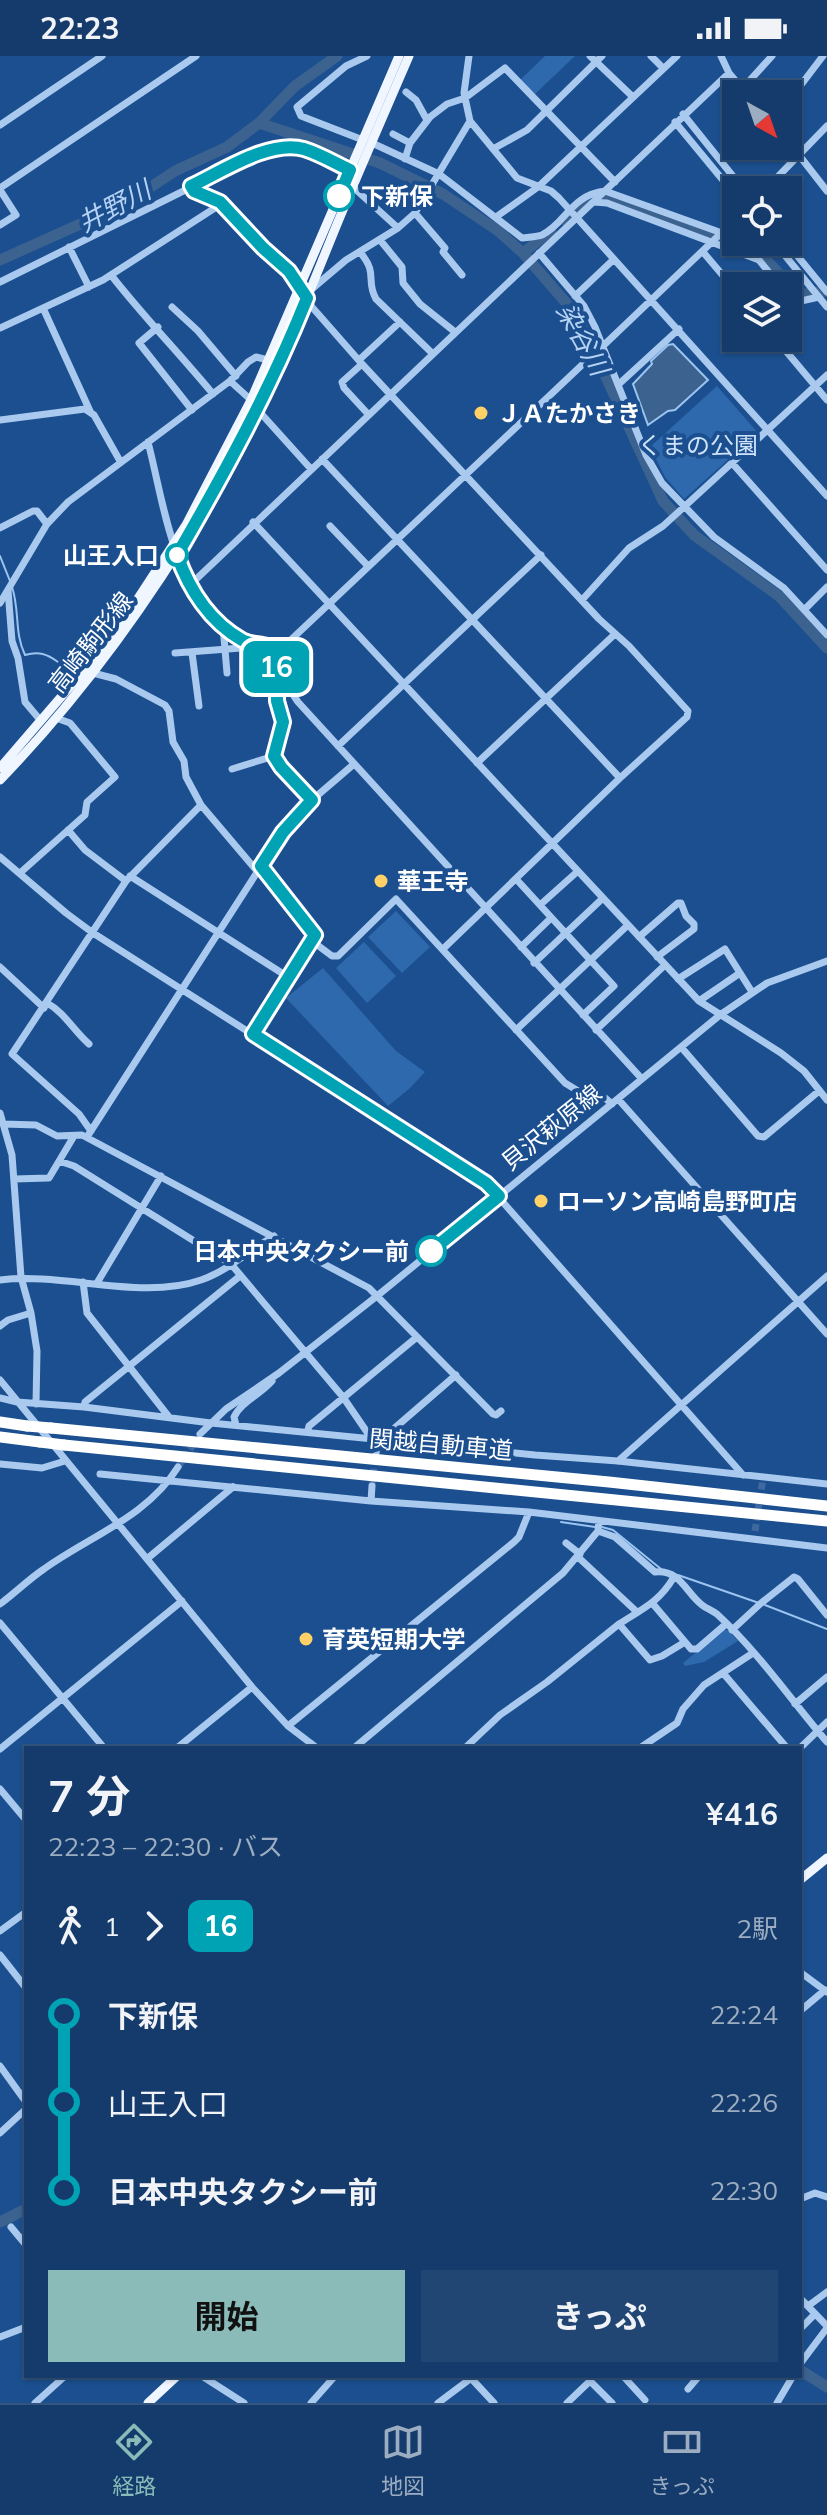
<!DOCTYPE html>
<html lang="ja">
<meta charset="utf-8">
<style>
:root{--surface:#143b6b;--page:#214673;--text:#f1f3f6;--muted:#9dadc1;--line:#33557e;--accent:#8bbbb9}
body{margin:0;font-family:Mulish,"Noto Sans JP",sans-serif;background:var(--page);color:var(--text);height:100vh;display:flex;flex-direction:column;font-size:30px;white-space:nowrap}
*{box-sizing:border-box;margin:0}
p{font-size:26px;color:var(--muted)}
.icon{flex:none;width:44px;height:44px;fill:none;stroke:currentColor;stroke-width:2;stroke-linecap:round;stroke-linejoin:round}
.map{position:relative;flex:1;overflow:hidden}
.drawer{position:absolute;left:24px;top:1690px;width:778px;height:632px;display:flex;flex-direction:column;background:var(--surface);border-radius:0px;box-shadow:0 2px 6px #0004,0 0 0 2px var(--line)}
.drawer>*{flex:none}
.badge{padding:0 16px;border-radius:12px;font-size:28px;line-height:52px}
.needle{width:52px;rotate:140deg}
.buttons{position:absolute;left:722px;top:24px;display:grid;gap:16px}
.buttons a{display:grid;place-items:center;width:80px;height:80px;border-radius:0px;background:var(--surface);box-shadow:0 2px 6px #0004,0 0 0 2px var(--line);font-size:40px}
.map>.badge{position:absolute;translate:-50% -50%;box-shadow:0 0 0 4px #fff}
.legs{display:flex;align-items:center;gap:12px;height:88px;padding:0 24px;font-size:26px}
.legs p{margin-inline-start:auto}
.head{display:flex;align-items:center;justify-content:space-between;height:136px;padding:0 24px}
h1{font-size:44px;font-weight:700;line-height:60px}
.primary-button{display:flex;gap:16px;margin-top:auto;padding:16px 24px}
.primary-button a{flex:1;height:92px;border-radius:0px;background:var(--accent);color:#111;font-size:32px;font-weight:700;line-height:92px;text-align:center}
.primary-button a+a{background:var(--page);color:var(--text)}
ul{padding:0 24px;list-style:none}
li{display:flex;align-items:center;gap:28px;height:88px;font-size:30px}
li i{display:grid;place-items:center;width:12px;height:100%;margin:0 10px;background:currentColor}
li i::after{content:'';width:20px;height:20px;margin:-10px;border:6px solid;border-radius:50%;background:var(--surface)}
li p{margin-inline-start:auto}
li:first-child i{background:linear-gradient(#0000 50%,currentColor 0)}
li:last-child i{background:linear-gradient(currentColor 50%,#0000 0)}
.status{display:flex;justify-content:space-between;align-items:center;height:56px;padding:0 40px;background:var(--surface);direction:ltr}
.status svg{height:22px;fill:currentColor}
.tab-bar{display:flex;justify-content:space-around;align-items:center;height:112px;border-top:2px solid var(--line);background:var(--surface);font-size:22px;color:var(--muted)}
.tab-bar a{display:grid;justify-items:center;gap:4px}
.tab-bar .on{color:var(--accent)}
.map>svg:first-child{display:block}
.green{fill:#2e69ad}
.water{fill:#3c6290;stroke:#9cc4f0;stroke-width:2}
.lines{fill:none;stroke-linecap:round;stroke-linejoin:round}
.stream{stroke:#9cc4f0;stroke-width:2}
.river{stroke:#3c6290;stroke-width:11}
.minor-tunnel{stroke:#3d69a0;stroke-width:7;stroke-dasharray:7 3.5;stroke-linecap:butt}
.minor{stroke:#a9c9ee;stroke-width:7}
.major{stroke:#f0f6ff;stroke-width:9}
.highway{stroke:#fff;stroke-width:11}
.highway-bridge{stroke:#fff;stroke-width:11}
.line-1-casing{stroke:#fff;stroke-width:18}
.line-1{stroke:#00a3b4;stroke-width:12}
.stop-1-dot{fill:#fff;stroke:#00a3b4;stroke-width:4}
.poi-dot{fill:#ffd166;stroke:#1b4f8f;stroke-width:3}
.labels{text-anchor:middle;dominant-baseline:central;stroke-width:8;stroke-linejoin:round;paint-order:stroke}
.stop-label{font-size:24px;font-weight:bold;fill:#fff;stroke:#1b4f8f;text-anchor:end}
.poi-label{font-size:24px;font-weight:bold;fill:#fff;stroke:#1b4f8f;text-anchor:start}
.park-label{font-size:24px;fill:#cfe3fa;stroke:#1b4f8f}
.street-label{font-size:24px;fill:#fff;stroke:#1b4f8f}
.water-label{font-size:26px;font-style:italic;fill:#b5d3f5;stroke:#1b4f8f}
</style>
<div class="status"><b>22:23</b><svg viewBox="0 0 49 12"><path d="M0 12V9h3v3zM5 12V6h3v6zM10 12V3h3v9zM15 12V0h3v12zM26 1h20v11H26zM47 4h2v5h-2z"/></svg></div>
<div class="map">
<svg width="827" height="2347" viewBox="0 0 827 2347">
<rect width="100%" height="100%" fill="#1b4f8f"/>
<path class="green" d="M545 0H575L534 39 520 24Z
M717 330 758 377 684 443 665 421 650 391Z
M396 855 430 891 402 917 368 881Z
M364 886 396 920 367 947 336 912Z
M323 912 396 995 425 1016 409 1033 388 1050 286 942Z
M723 1574H728L738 1585 704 1606 685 1610 683 1607Z"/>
<path class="water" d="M673 288 708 324 675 354 668 355 648 369 633 328 652 308 651 305 668 289Z"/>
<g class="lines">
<path class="stream" d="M0 500 10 525
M12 531C20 555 14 576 25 599 39 595 47 598 58 606
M561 1466 595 1471
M602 1471 613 1474 661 1513
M678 1519 759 1547
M765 1549 827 1573"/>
<path class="river" d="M259 67 380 107 443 138 497 174 523 197 574 256 594 295 663 445 694 479 779 540 827 592
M604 141 759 196 794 234 804 238 827 235
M564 164 585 146
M523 197 551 175
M0 204 125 148 175 115 227 91 259 67 295 30 337 0
M0 2166 26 2153
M800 2314 827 2331"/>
<path class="minor-tunnel" d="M178 1411 197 1383
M372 1430 375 1400
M755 1475 763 1422"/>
<path class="minor" d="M469 0 464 37 470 65 517 122 551 135 559 142 827 440
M590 0 633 41
M651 0 663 12
M721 0 729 17 747 38
M742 33 772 0
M406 36 416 44 427 64
M788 46 823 0
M683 58 744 134
M675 66 736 140
M0 69 102 0
M393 78 410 87
M363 84 301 60 297 51 346 10 367 0
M788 85 827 135
M372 87 439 118 522 182C528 181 537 181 542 179 566 167 571 139 605 135L722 177
M493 93 527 74 602 0
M405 103 410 87 430 61 447 48 465 42 505 12 615 126
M191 130C198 141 215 138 221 149
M353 131 398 172
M0 132 196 0
M0 134 16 159 0 169
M765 134 827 70
M594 146 607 147 759 204 780 230
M415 157 445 192 443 196 462 219
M496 161 538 131 677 0
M380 184 402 211 403 227 420 248 455 276
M774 186 827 251
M786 186 827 236
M69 191 89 231
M360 196C379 219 365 223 376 243L432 297
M703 196 736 235
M539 197 584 250 595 271 646 399 662 427 714 481 784 532 827 579
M111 219C143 260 179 297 213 338
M0 226 262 96C299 86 317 99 350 114
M313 232 346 204 398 172 415 157 470 65
M788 239 801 245 819 241
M575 240 613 204
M172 251 198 275 236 320
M43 252 90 355
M158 271 139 287 192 354
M0 272 103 224 218 150H224L263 192 289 215 312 251 362 308 599 563 629 590 688 655 687 661 620 722 443 893
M775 282 827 344
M604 289 736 163
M359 304 400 266
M362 308 342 326 344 332 368 358
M230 325 251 344
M619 328 679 273
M257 353 311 413
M0 364 85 353 94 359 120 405
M148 386C164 448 172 528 225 571 232 577 241 585 251 587 260 590 266 587 274 593L288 631 298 646 642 1023
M322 403 620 722
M732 407 827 514
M253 466 699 945 781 997 804 1015 827 1044
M330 470 367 509
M0 472 33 455H37L47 468
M190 529 729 17
M8 534 12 585 18 602 25 646 41 665
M582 544 629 492 663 470 684 451 827 319
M0 547 47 468 68 446 230 325 248 306 256 301 268 304
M805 553 827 531
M223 570 227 617
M175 597 241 592 247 586
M192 597 199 650
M93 617 116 623 165 649 169 655 173 686 184 705 186 721 201 749 257 815
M338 690 541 499
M477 707 615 578
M232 713 274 700
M312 744 281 711 274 700 283 666 277 645V597L583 308
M68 774 85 794 126 825
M0 801 66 857 93 877 486 1127 743 1419
M261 810 315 879 312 885
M20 817 85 759 87 746 115 721 70 667 56 662
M130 820 288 921
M517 824 614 930 583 959
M540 849 578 815
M639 881 678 847H681L686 860 694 868V873L657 901
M521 891 551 862
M534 907 603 842
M0 911 44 952
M678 923 725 893 752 936
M699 945 740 917
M47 947C64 956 74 975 89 988
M516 974 628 869
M596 974 665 909
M253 978 312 885 332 900H338L396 843 565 1027 583 1038 605 1042 612 1048
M681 991 758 1080 764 1081 819 1035
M618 1043 827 1278
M0 1057 12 1099 21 1221 31 1257 37 1295 36 1348
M4 1068 36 1069 57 1080 82 1079 369 1232 493 1358 496 1359 501 1355
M91 1075 79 1058 12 998 126 825 201 749
M87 1081 283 776 312 744 354 708
M59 1105 74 1110 231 1208 343 1341 371 1382
M14 1123 49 1122 74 1080
M0 1224C64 1216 141 1245 201 1224 227 1215 250 1194 274 1180
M83 1226 87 1257 169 1361
M97 1227 161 1120
M0 1270 8 1264 31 1257
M0 1324 252 1631 288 1670 317 1692
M0 1342 17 1346 84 1351 211 1367 535 1399 618 1405 827 1428
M84 1351 85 1346 240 1220
M236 1369 234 1361C241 1346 261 1338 272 1325
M308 1374 309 1370 417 1281
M200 1378 226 1353 279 1317 377 1240 720 959 767 927 827 905
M382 1383 456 1319
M376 1397 378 1382
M618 1405 827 1220
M0 1408 42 1412 65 1405
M100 1418 371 1445 529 1456 827 1492
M371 1445 372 1430
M598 1475 615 1481 655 1516C680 1513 686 1537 702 1549 707 1553 714 1555 718 1559 759 1597 791 1644 827 1686
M566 1487 580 1498
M578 1501 637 1556
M148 1502 233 1431
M674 1521C659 1546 644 1552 619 1568L650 1604 662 1600 685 1586
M0 1548C15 1537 29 1523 44 1513 90 1480 147 1461 178 1411
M653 1548 691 1593H697L726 1568
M0 1567 104 1692
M732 1574 760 1548 794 1521 798 1523 827 1559
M723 1617 787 1692
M795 1648 827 1621
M288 1670 514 1486 519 1481 529 1456
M177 1692 252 1631
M354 1692 563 1517 598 1475 599 1465
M465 1692 500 1659 547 1626 619 1568
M640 1692 677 1667 683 1653 704 1629 753 1597
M800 1692 827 1666
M0 1693 182 1545
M0 1733 26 1764
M0 1875 26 1856
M0 1899 26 1932
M800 1916 827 1936
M800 1955 825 1934
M0 2010 26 2046
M0 2077 26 2053
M800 2143 815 2137 827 2141
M11 2171 26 2189
M800 2242 827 2270
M808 2250 827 2236
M800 2273 815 2258
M0 2281 26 2271
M800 2308 827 2272
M202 2320 244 2347
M469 2320 494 2347
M623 2320 645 2344
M590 2325 612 2347
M688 2333 699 2320
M35 2347 65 2320
M311 2347 335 2320
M438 2347 470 2323
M567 2347 590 2325 591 2320
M777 2347 793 2320"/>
<path class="major" d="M0 712 86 612 137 544 186 469 251 344 399 0
M0 724C92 629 167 521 231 406 272 331 303 252 335 173 359 115 384 58 409 0
M800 1824 827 1802
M148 2347 177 2320"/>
<path class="highway" d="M0 1366 27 1370
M51 1372 609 1426 827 1450
M0 1381 40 1386
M64 1389 827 1465"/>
<path class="highway-bridge" d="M27 1370 51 1372
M40 1386 64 1389"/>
</g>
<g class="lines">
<g class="line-1-casing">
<path id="line-1" d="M339 140 350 114C335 107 320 98 304 93 270 83 221 116 191 130L194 135 220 146 263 192 289 215 307 242C271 332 225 416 177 499 189 533 210 566 242 584 255 591 267 585 277 597V645L283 666 274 700 281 711 312 744 283 776 261 810 315 879 253 978 486 1127 499 1140 431 1195"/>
</g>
<use href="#line-1" class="line-1"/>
</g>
<g class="stop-1-dot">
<circle cx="339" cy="140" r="14"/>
<circle cx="177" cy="499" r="10"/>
<circle cx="431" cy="1195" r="14"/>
</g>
<g class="poi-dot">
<circle cx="481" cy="357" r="8"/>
<circle cx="381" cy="825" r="8"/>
<circle cx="541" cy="1145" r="8"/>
<circle cx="306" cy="1583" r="8"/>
</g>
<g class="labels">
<g class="stop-label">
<text x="361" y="140" text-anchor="start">下新保</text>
<text x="159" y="499">山王入口</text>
<text x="409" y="1195">日本中央タクシー前</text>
</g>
<g class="poi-label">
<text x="497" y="357">ＪＡたかさき</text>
<text x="397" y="825">華王寺</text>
<text x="557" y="1145">ローソン高崎島野町店</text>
<text x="322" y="1583">育英短期大学</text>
</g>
<g class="park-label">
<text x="698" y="389">くまの公園</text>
</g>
<g class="street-label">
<text transform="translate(90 586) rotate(-52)">高崎駒形線</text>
<text transform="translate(551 1071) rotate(-39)">貝沢萩原線</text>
<text transform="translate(441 1388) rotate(5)">関越自動車道</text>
</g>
<g class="water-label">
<text transform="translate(114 150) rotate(-28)">井野川</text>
<text transform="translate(583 283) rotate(61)">染谷川</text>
</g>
</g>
</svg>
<div class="buttons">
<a><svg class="needle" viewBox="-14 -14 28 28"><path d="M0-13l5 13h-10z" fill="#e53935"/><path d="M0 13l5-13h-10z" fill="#9dadc1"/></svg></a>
<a><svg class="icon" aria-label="locate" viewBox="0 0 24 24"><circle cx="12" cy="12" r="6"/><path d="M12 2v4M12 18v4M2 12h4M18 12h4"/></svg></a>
<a><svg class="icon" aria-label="layers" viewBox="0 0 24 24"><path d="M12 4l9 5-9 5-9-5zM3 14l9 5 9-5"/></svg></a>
</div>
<b class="badge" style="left:276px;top:611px;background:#00a3b4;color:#fff">16</b>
<section class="drawer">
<div class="head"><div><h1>7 分</h1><p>22:23 – 22:30 · バス</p></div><b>¥416</b></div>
<div class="legs"><svg class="icon" aria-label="walk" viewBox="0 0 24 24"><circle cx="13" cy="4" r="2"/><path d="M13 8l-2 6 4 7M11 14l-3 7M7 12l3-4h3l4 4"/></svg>1<svg class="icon" aria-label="forward" viewBox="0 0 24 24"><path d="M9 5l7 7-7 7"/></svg><b class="badge" style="background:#00a3b4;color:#fff">16</b><p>2駅</p></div>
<ul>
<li><i style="color:#00a3b4"></i><b>下新保</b><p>22:24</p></li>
<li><i style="color:#00a3b4"></i><span>山王入口</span><p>22:26</p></li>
<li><i style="color:#00a3b4"></i><b>日本中央タクシー前</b><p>22:30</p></li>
</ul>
<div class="primary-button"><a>開始</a><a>きっぷ</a></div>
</section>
</div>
<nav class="tab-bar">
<a class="on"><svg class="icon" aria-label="directions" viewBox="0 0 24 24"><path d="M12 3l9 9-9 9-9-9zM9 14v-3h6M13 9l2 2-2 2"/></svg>経路</a>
<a><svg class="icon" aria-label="map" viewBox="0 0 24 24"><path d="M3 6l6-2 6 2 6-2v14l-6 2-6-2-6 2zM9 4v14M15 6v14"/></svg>地図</a>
<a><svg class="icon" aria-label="tickets" viewBox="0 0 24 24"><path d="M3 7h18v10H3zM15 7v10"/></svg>きっぷ</a>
</nav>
